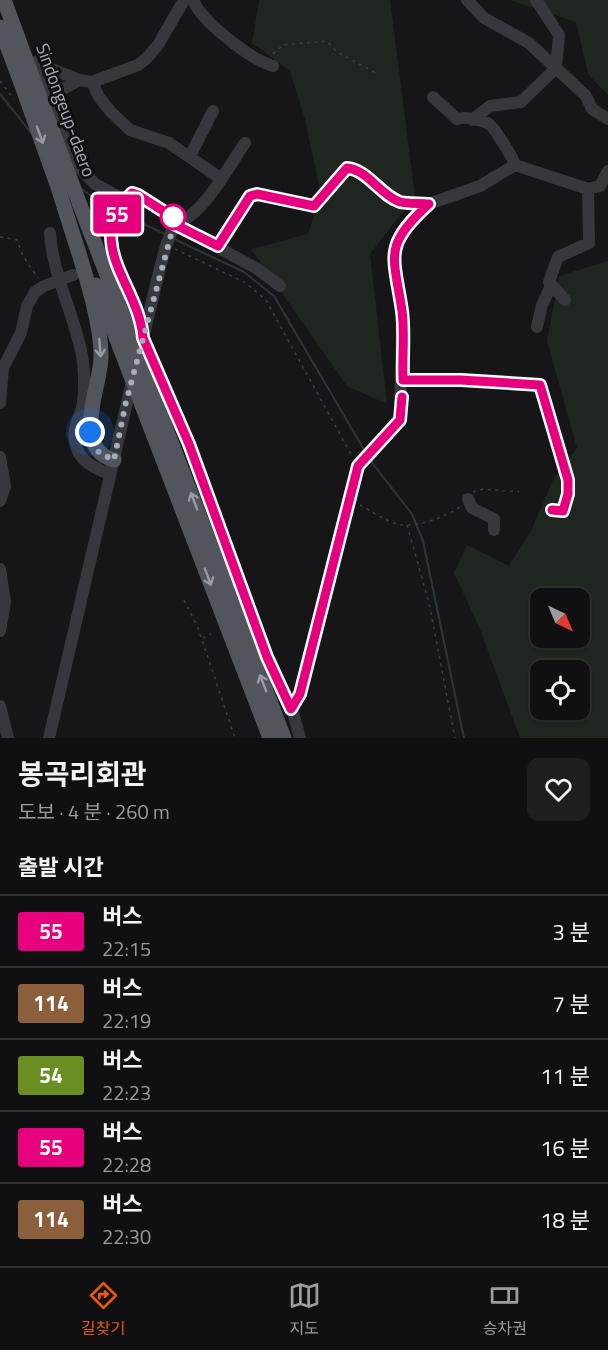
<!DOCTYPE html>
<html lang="ko">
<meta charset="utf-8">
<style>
:root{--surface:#101012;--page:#1e1e20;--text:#f1f3f6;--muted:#9c9d9f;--line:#303032;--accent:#ea580c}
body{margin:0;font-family:"Titillium Web","Noto Sans KR",sans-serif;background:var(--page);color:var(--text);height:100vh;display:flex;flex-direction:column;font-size:22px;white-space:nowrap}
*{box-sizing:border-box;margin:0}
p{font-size:20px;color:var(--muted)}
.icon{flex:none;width:33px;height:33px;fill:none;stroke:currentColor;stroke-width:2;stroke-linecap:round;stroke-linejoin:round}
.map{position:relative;height:738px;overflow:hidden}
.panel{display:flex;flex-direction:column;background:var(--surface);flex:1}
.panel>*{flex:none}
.badge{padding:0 12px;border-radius:4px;font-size:21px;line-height:39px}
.needle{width:39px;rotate:136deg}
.fabs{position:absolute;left:530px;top:588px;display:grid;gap:12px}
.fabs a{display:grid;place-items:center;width:60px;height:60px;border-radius:12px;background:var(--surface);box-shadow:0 2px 4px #0004,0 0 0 2px var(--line);font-size:30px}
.you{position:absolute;width:30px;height:30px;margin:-15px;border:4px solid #fff;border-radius:50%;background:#1a73e8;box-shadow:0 0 0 9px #1a73e833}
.map>.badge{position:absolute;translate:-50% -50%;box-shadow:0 0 0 3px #fff}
h2{padding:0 18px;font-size:22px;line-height:54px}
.round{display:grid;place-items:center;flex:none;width:63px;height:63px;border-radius:12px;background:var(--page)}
.headline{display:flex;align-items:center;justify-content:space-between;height:102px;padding:0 18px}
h1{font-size:28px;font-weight:700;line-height:45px}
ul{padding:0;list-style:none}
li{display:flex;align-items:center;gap:18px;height:72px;padding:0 18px;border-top:2px solid var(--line)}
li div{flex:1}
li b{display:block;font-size:22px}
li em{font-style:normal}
li .badge{min-width:66px;font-weight:700;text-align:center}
.dock{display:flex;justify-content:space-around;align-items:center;height:84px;border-top:2px solid var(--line);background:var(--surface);font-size:16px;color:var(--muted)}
.dock a{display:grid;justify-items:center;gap:3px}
.dock .on{color:var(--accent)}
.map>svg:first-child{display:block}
.green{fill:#1e261f;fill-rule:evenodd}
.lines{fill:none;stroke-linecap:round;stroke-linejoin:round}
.stream{stroke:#2c353c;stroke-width:2}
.path{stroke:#3d3f44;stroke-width:1.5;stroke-dasharray:3 4.5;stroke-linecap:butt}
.minor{stroke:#37383d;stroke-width:12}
.major{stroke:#53555c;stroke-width:15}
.major-bridge{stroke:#53555c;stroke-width:15}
.oneway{stroke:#979ba6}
.line-casing{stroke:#fff;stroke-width:14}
.line{stroke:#e6007e;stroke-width:9}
.walk{stroke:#a8adb8;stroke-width:6;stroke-dasharray:0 10.8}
.stop-dot{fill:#fff;stroke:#e6007e;stroke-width:3}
.labels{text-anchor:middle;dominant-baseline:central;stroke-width:6;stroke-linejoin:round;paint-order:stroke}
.street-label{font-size:18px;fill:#a8adb8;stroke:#111113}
</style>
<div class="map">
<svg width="608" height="738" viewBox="0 0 608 738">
<rect width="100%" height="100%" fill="#161618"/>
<path class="green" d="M259 0H390L415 196 370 254 387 404 347 386 251 249 308 234 321 195 305 119 290 71 252 43Z
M510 0H608V95L588 74 576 22Z
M608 261V738H520L480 629 454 573 467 545 509 566 532 529 553 480 577 448 547 341 559 276ZM540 598H579V638H540ZM540 670H579V710H540Z"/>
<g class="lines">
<path class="stream" d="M0 94 32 134
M80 188 112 210
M120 213 167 235
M174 239 244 272 274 296 366 453
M370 460 412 514 423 541 464 738"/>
<path class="path" d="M273 54 283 45 327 41 337 52 376 73
M0 81 14 99
M0 237 17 240 23 256 38 278
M175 249 246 283 266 300 352 456
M473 492 483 489 519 492
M360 505C373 512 388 523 402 525 420 527 446 516 460 507
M407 525 429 603 455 738
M184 600 198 628 235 738
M203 638 211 634"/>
<path class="minor" d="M193 0C202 22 250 59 273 66
M467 0 484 18 529 43 556 68 521 102 490 106 472 120
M536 0 559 35 556 68 586 96 592 109 608 119
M35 62 79 80 92 82 138 65 146 59 158 45 184 0
M35 62 73 161 95 184 125 200
M92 82 99 97 111 112 130 130 169 143 220 178
M49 97 79 80
M433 97 457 119C464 116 482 120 489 124 493 126 514 159 515 165
M190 156 213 111
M588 189 600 186 608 171
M429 204 480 186 515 165 588 189 589 243 558 257 549 282 565 300
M174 224 256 268 280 286
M174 224C203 217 228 167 245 143
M50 233C53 278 76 317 83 361 84 373 85 391 83 402 81 417 72 426 75 442 78 461 94 468 110 474
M537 327 542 305 551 286
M137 360C148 322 155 284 166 246 169 237 177 224 172 216L132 193C81 243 140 285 143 338L189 444 267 657 292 709 301 694 358 466 400 420 402 312 393 254 403 232 429 204C420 203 408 204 400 202 380 195 368 170 347 168L314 205 257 194 250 196 218 246
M403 380H461L540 385 568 480V493L563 511 552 510
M0 403 3 368 21 333 27 306 35 292 44 286 73 275
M0 457 5 486 0 501
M468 499 472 508 494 519V530
M0 569 5 602 0 631
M0 706 8 738
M292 709 300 738
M49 738 133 377"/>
<path class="major" d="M4 0 39 95
M0 27 20 80
M59 190C72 235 102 313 101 358 100 388 71 448 114 460
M80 205 129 332
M96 285 121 350
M152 392 284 738
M142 405 270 738"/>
<path class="major-bridge" d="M20 80 59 190
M39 95 80 205
M129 332 152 392
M121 350 142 405"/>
</g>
<defs><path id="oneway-shaft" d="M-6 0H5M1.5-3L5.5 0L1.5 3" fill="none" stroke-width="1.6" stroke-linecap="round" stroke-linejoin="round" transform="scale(1.5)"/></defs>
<g class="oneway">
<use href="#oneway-shaft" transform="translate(40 135) rotate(70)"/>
<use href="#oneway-shaft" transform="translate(100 348) rotate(85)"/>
<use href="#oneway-shaft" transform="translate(194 501) rotate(-111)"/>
<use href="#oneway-shaft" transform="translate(208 577) rotate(69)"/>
<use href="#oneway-shaft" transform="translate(263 683) rotate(-111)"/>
</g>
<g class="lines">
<g class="line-casing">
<path id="line" d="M402 397 400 420 358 466 300 694 291 709 267 657 189 444 143 338C139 284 81 244 132 193L138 195 171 216 174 224 218 246 250 196 257 194 314 206 347 168C368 170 380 195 400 202 408 204 420 203 429 204 382 246 394 256 402 311 405 333 402 358 403 380H461L540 385 568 480V494L563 511 552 510"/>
</g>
<use href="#line" class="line"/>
<path class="walk" d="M90 432 99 453 114 460 126 402 174 224 173 217"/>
</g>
<circle class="stop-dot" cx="173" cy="217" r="12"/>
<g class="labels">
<g class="street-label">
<text transform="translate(66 110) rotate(70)">Sindongeup-daero</text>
</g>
</g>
</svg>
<div class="fabs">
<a><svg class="needle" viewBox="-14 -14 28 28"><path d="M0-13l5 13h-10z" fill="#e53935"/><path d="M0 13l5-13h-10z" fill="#9c9d9f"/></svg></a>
<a><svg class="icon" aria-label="locate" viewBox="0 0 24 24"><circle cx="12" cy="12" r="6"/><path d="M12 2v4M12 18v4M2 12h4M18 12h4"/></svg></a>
</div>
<div class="you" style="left:90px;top:432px"></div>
<b class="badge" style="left:117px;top:214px;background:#e6007e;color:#fff">55</b>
</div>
<section class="panel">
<div class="headline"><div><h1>봉곡리회관</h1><p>도보 · 4 분 · 260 m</p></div><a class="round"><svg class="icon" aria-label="heart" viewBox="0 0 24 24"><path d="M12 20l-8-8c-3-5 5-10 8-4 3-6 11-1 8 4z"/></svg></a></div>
<h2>출발 시간</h2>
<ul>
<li><span class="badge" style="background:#e6007e;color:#fff">55</span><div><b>버스</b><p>22:15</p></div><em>3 분</em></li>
<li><span class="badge" style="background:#8b5e3c;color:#fff">114</span><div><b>버스</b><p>22:19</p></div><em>7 분</em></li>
<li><span class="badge" style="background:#6b8e23;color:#fff">54</span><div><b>버스</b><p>22:23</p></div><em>11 분</em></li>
<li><span class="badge" style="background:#e6007e;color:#fff">55</span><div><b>버스</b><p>22:28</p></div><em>16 분</em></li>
<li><span class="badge" style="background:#8b5e3c;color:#fff">114</span><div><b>버스</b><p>22:30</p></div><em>18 분</em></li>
</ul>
</section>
<nav class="dock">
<a class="on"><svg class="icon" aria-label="directions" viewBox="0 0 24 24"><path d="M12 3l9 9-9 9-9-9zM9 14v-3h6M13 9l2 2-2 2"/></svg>길찾기</a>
<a><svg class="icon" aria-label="map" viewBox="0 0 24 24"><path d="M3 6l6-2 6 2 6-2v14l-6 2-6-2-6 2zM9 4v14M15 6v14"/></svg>지도</a>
<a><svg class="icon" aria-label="tickets" viewBox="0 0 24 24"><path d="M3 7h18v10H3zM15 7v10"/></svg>승차권</a>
</nav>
